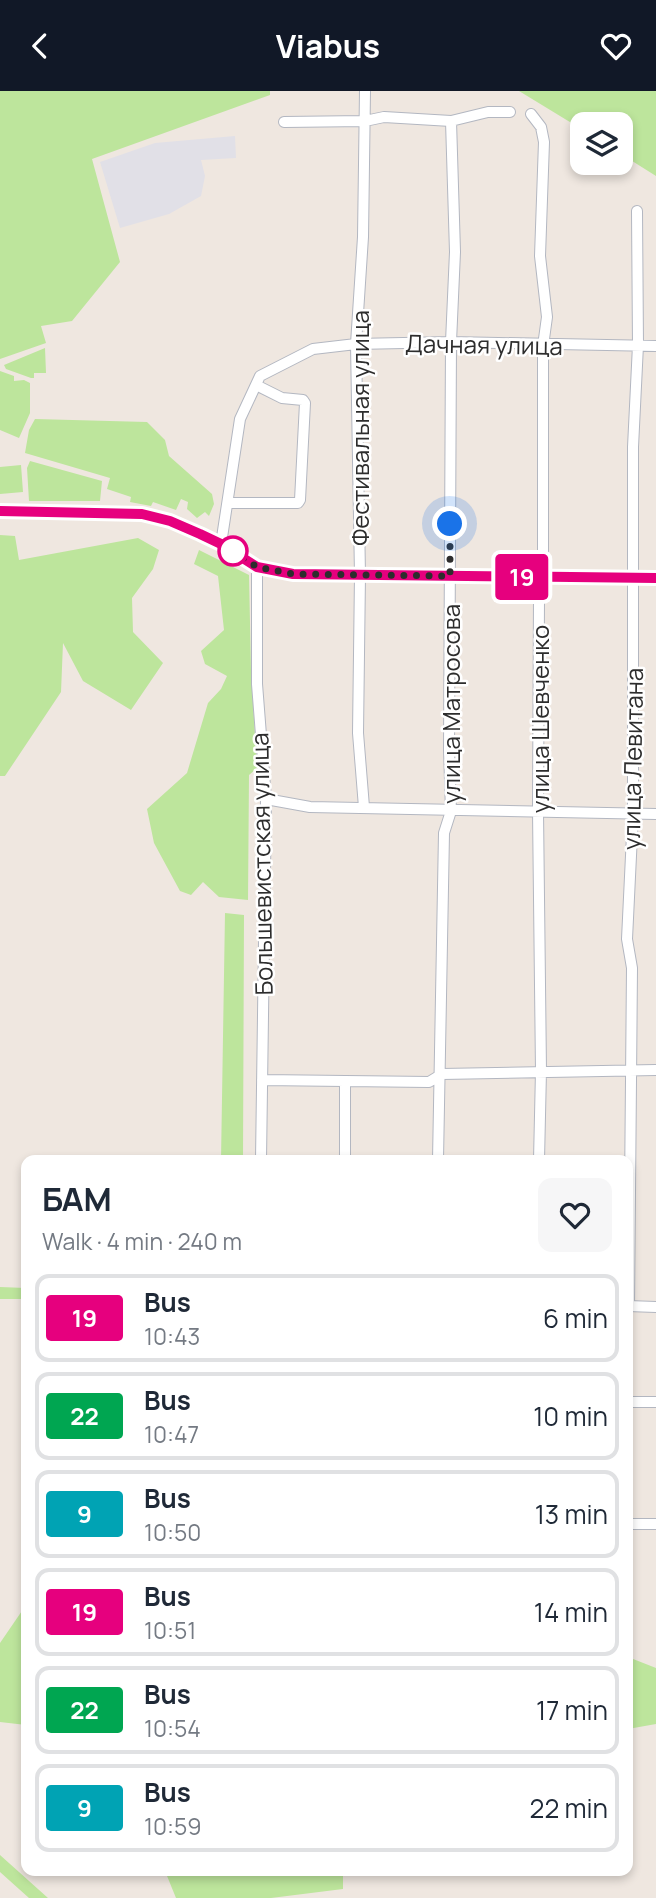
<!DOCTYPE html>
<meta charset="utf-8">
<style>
:root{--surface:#fff;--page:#f6f6f7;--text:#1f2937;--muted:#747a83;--line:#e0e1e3;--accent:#111827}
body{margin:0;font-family:Manrope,sans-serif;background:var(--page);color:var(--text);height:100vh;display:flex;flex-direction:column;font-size:26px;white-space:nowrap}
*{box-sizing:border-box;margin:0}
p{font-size:23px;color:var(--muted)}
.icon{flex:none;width:38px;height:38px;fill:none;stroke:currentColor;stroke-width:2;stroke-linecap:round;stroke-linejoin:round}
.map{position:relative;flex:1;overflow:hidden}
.details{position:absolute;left:21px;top:1064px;width:612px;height:721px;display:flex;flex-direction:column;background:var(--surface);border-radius:14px;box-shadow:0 4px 10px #0003}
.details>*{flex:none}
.badge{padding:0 14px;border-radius:5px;font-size:24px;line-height:46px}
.buttons{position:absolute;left:570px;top:21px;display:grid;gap:14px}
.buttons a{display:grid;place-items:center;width:63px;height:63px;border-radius:14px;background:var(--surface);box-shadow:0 4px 10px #0003;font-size:35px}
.you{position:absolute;width:35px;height:35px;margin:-18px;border:5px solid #fff;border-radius:50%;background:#1a73e8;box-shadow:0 0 0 10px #1a73e833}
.map>.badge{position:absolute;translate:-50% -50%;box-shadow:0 0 0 4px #fff}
.round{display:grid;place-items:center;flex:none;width:74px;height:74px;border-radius:14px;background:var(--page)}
.head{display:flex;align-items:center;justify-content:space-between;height:119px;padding:0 21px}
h1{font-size:33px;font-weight:700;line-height:52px}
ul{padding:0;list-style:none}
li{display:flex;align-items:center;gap:21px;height:88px;margin:0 14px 10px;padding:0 7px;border:4px solid var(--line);border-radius:14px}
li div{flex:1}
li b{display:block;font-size:26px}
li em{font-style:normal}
li .badge{min-width:77px;font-weight:700;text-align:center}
header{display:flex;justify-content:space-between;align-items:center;height:91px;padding:0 21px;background:var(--accent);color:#fff;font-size:32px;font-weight:700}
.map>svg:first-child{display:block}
.industrial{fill:#e1e0e7}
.green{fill:#bde59c}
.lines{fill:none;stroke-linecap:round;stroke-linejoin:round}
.minor-casing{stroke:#b3b7c1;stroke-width:12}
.minor{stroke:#fff;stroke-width:10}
.line-casing{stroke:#fff;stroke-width:16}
.line{stroke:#e6007e;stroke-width:10}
.walk{stroke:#2d2d2d;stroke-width:7;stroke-dasharray:0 12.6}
.stop-dot{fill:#fff;stroke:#e6007e;stroke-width:3.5}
.labels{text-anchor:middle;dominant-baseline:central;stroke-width:5;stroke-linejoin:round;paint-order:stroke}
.street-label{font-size:24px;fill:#2d2d2d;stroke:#fff}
</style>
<header><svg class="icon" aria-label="back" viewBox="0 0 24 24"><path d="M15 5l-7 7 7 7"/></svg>Viabus<svg class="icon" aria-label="heart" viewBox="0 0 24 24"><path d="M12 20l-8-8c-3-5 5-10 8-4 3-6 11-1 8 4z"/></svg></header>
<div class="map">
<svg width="656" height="1807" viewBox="0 0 656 1807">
<rect width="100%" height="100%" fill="#efe7e0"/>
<path class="industrial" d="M235 45 236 67 201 69 205 85 201 105 169 123 120 137 100 71 155 52Z"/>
<path class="green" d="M0 0H270V4L92 68 120 171 72 230 41 235 46 252 0 268Z
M519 0H656V85L621 63V33H583V39Z
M45 257 46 282H34V287H31L6 278 4 274Z
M0 280 14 285V290L24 289 30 292V322L19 347 0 339Z
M35 328 147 331 165 349 169 365 212 403 214 413 209 425 205 421 197 427 187 418 188 411 181 408 176 419 153 411 151 415 130 411 131 406 107 398 110 387 25 362 29 339Z
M30 370 102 390 100 410H29L27 377Z
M21 374 23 401 0 403V376Z
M0 444 15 445 19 469 138 447 159 459 153 478 132 507 133 541 163 572 131 619 83 590 63 552 61 601 5 685H0Z
M199 459 249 484 251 579 257 677 249 684 248 809 219 806 203 791 191 804 180 800 154 752 147 718 187 682 208 612 221 598 227 585 205 573 201 560 224 539 218 485 194 473Z
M225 822 244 824 243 1069H221Z
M0 1196 26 1197V1208H0Z
M26 1514V1634L0 1631V1552Z
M628 1566 656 1577V1633L628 1638Z
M0 1764 48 1807H29L0 1781Z
M165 1780H343V1798L271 1807H176Z"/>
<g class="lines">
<g class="minor-casing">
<path id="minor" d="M531 23 541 36 544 51 540 165 547 226 543 255V486L539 507 538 720 541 980 539 1069
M284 31 365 30 384 26 451 30 488 21H510
M228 412H298L300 409 305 312 303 309 282 307 256 294
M0 420 142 423 170 430 200 443 221 453 257 476 293 483 656 487
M221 453 240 328 260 285 313 258 356 253 451 251 656 255
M257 476V593L266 708 261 1069
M266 708 310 716 656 723
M364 716 358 642 360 484 356 253 363 146 365 0
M262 989 429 991 442 983 656 979
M345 1069V990
M438 1069 444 742 451 720 449 659 451 251 455 161 451 30
M628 1215 656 1216
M629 1215 632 877 627 848 633 723V356L638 254 637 120
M628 1311H656
M628 1433H656"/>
</g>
<use href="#minor" class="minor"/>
</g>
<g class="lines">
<g class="line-casing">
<path id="line" d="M0 420 142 423 170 430 200 443 221 453 257 476 293 483 656 487"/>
</g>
<use href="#line" class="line"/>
<path class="walk" d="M233 460 257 476 293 483 450 485V433"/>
</g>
<circle class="stop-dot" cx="233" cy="460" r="14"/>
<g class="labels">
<g class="street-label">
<text transform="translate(484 253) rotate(1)">Дачная улица</text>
<text transform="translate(359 337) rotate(-90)">Фестивальная улица</text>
<text transform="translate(450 613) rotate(-90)">улица Матросова</text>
<text transform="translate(539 628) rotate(-90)">улица Шевченко</text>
<text transform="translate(632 668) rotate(-89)">улица Левитана</text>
<text transform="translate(261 773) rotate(-91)">Большевистская улица</text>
</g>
</g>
</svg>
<div class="buttons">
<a><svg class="icon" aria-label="layers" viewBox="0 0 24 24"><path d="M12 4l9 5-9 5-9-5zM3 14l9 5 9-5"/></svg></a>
</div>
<div class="you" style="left:450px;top:433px"></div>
<b class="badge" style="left:522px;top:486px;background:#e6007e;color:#fff">19</b>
<section class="details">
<div class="head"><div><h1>БАМ</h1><p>Walk · 4 min · 240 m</p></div><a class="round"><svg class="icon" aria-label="heart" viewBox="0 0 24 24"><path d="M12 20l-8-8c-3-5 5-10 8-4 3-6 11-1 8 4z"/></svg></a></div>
<ul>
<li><span class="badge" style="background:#e6007e;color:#fff">19</span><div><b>Bus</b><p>10:43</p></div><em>6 min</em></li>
<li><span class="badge" style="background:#00a651;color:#fff">22</span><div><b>Bus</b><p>10:47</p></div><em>10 min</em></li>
<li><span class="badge" style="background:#00a3b4;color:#fff">9</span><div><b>Bus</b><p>10:50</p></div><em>13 min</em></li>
<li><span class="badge" style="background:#e6007e;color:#fff">19</span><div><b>Bus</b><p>10:51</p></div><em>14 min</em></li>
<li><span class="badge" style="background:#00a651;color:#fff">22</span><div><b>Bus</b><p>10:54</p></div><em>17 min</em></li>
<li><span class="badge" style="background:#00a3b4;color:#fff">9</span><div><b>Bus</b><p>10:59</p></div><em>22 min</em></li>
</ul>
</section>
</div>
